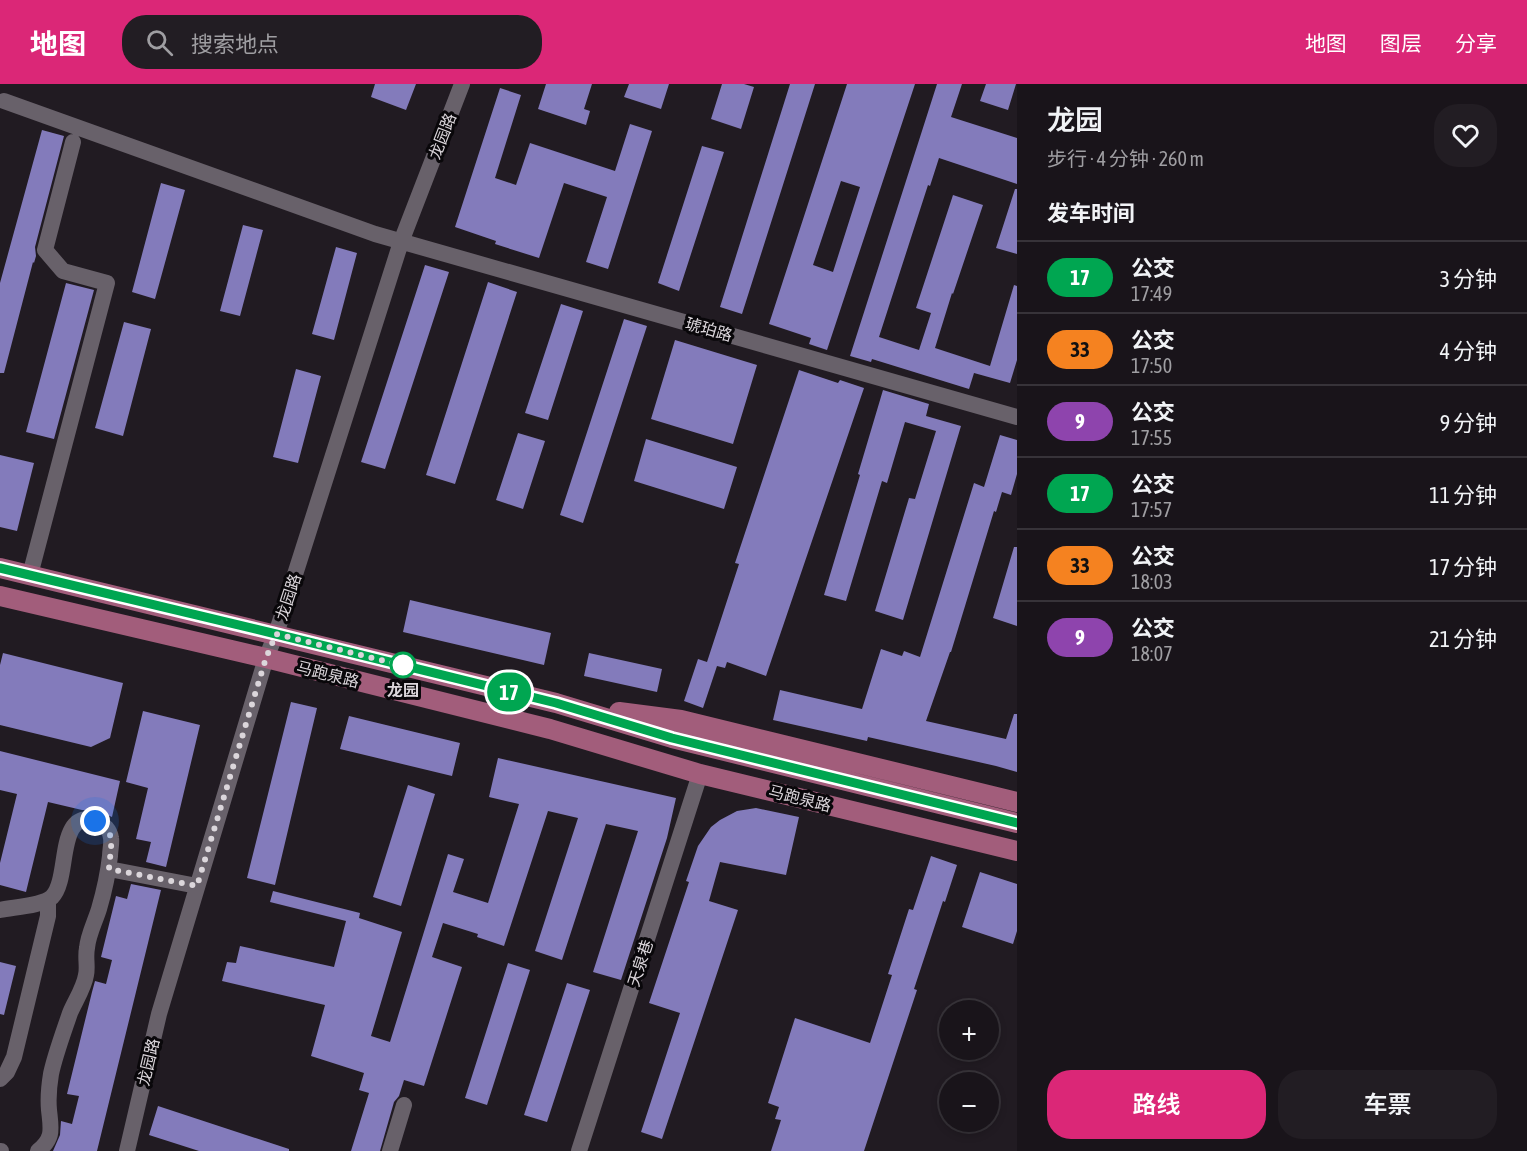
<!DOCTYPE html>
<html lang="zh">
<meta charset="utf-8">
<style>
:root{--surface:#19141a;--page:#221d23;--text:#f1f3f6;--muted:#9f9ea2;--line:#373339;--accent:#db2777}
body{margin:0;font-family:"Asap Condensed","Noto Sans SC",sans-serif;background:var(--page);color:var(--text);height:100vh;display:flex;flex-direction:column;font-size:22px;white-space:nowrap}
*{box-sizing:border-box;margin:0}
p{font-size:20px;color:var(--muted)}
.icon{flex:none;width:33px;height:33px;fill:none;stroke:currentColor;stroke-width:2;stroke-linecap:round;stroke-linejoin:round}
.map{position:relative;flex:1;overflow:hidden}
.side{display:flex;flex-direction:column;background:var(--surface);width:510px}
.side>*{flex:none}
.badge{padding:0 12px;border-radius:20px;font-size:21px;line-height:39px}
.buttons{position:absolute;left:939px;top:916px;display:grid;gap:12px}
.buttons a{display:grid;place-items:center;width:60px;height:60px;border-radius:50%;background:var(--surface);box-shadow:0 3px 9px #0003,0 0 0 2px var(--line);font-size:30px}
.you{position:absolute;width:30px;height:30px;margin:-15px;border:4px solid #fff;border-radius:50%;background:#1a73e8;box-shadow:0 0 0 9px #1a73e833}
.map>.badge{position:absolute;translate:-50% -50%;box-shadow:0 0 0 3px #fff}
h2{padding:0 30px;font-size:22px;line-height:54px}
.round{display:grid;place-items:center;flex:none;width:63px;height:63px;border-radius:24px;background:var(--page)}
.overview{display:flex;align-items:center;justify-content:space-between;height:102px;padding:0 30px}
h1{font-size:28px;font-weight:600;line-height:45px}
.cta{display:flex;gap:12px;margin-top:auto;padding:12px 30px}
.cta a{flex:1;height:69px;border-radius:24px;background:var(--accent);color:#fff;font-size:24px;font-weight:600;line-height:69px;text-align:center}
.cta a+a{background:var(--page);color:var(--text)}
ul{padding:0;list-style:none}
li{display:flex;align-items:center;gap:18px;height:72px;padding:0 30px;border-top:2px solid var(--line)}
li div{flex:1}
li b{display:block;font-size:22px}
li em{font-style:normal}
li .badge{min-width:66px;font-weight:700;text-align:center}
header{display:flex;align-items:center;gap:36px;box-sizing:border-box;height:84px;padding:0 30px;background:var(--accent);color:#fff}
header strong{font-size:28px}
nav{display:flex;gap:33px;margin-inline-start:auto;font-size:21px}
.search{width:420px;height:54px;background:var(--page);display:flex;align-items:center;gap:15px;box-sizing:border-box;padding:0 21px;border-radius:24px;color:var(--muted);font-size:22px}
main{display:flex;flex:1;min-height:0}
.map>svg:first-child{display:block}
.building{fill:#837bbb;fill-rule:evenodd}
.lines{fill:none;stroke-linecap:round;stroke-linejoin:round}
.minor{stroke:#68616a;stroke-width:16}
.major{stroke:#a25d7b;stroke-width:20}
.line-casing{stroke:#fff;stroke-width:14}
.line{stroke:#00a651;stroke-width:9}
.walk{stroke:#dbd6db;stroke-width:6;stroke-dasharray:0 10.8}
.stop-dot{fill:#fff;stroke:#00a651;stroke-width:3}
.labels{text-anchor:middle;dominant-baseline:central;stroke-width:6;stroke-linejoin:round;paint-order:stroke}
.street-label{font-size:16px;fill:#dbd6db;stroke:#09070a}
.stop-label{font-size:16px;font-weight:bold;fill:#dbd6db;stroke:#09070a}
</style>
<header>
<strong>地图</strong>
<div class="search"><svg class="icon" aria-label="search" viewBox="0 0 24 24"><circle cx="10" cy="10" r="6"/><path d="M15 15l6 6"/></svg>搜索地点</div>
<nav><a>地图</a><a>图层</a><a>分享</a></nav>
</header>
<main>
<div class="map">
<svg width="1017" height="1067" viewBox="0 0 1017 1067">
<rect width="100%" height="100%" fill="#211b22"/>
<path class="building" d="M375 0H416L406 26 371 13Z
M546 0H592L584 25 590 27 586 41 538 25Z
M629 0H669L661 25 624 13Z
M722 0H744L754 3 741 45 711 35Z
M790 0H815L742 230 720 223Z
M847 0H915L827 266 809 260 811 254 769 240ZM841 97 860 103 833 188 813 181Z
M937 0H962L951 33 1017 54V100L939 74 930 102 928 101 879 253 919 266 931 229 916 224 953 111 983 121 953 210 952 209 935 264 990 282 1014 201 1017 202V276L1010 299 974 289 969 305 872 275 871 278 850 272Z
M986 0H1016L1008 26 980 17Z
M500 4 521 11 495 94 516 101 530 59 615 87 630 40 652 47 608 185 586 178 607 113 564 99 539 174 495 160 496 157 455 143Z
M42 46 64 52 35 163 36 172 34 179 33 178 4 289H0V199Z
M702 62 724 68 679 207 658 199Z
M161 99 185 106 155 215 132 208Z
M1015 105H1017V170L996 164Z
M243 141 263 146 240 232 220 227Z
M336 163 357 169 334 256 312 250Z
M425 181 449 188 385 385 361 378Z
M488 198 517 208 455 400 426 391Z
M66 199 94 206 54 355 26 348Z
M561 220 583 227 548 336 525 329Z
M624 235 647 242 583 439 560 431Z
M124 238 151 245 123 352 95 344Z
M675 256 757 281 733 360 651 335Z
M296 285 321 292 298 379 273 373Z
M799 286 838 299 840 296 864 304 766 592 727 578 725 584 717 582 703 624 684 617 698 575 707 578 739 480 735 479Z
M883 306 929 320 926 332 961 342 903 536 875 527 909 414 915 415 936 347 905 338 887 399 882 397 846 517 824 511 860 391 858 390Z
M518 349 545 357 523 425 496 416Z
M1000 351 1017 356V390L1011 411 1002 408 996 428 994 427 951 568H950L926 637 1006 655 1014 630H1017V688L996 682 868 653 867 657 773 636 780 606 862 625 881 565 902 572 904 567 920 573 974 399 984 403Z
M646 355 737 383 724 425 634 397Z
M0 371 34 379 17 447 0 443Z
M1014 463H1017V542L993 534Z
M410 516 551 549 544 581 403 548Z
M3 569 123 599 110 654 91 663 0 641V581Z
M589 569 662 585 657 608 584 592Z
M291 618 317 624 275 801 247 794Z
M143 627 200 641 166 783 146 778 151 758 136 755 148 704 126 698Z
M349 632 460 659 452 692 340 665Z
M0 667 120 697 112 733 98 727 82 726 48 718 26 808 0 801V779L17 710 0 706Z
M498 674 676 714 667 754 621 896 593 888 638 747 606 740 562 876 535 867 578 734 548 727 504 862 477 853 478 850 443 839 432 873 462 883 424 1002 404 996 399 1012 394 1018 380 1067H351L369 1009 359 1006 364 989 311 972 325 921 222 897 227 878 236 879 240 862 334 883 346 837 270 818 273 807 360 829 359 834 402 848 371 952 390 958 448 770 464 775 453 808 488 819 519 720 489 713Z
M408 701 435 710 401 822 373 813Z
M756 724 799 733 786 791 720 778 709 817 738 826 662 1055 641 1048 680 929 649 919 689 798 686 797 698 762 711 743 720 736 737 727Z
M931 772 957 781 945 818 943 817 914 905 917 906 864 1067H771L781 1036 775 1035 779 1023 768 1019 795 934 870 959 892 891 888 890 909 825 913 826Z
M980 788 1017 800V847L1013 860 962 843Z
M131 800 161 806 97 1067H53L60 1051 61 1037 72 1040 79 1012 67 1010 92 908 95 897 106 900 112 876 101 873 116 812 127 815Z
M0 878 16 882 4 931 0 930Z
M508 879 530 886 487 1021 465 1014Z
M567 899 590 906 547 1038 524 1031Z
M158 1022 289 1065V1067H199L149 1051Z"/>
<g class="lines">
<path class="minor" d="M4 17 375 150 1017 333
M30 491 107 199 63 187 45 166 73 58
M109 785 197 802
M0 826C14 823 42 822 52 813 71 794 55 724 97 737 104 740 110 746 111 754 112 759 110 766 110 772 108 790 104 808 99 825 95 838 88 851 87 864 85 873 88 883 86 891 84 904 75 917 70 929 64 947 55 971 51 990 49 1002 48 1015 49 1026 51 1045 54 1054 38 1067
M0 995 7 988 14 973 48 832V816
M0 1067H1
M127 1067 159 930 266 574 276 550 401 158 462 0
M390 1067 404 1021
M579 1067 700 690"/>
<path class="major" d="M0 484 556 619 672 654 1017 739
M0 512 266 574 550 645 700 690 1017 767
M619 628 681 636 1017 718"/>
</g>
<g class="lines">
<g class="line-casing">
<path id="line" d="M0 484 276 550 556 619 672 654 1017 739"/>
</g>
<use href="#line" class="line"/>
<path class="walk" d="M95 737C118 745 110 765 109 785L197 802 266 574 276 550 405 582 403 581"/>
</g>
<circle class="stop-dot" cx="403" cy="581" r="12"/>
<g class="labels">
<g class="street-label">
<text transform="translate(442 52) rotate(-69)">龙园路</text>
<text transform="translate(709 245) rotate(16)">琥珀路</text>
<text transform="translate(288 513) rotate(-72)">龙园路</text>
<text transform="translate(328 590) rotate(14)">马跑泉路</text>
<text transform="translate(800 714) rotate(14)">马跑泉路</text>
<text transform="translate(640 879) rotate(-72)">天泉巷</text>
<text transform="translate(148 978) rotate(-77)">龙园路</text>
</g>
<g class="stop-label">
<text x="403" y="606">龙园</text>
</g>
</g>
</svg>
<div class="buttons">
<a>+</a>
<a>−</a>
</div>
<div class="you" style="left:95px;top:737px"></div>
<b class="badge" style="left:509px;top:608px;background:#00a651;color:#fff">17</b>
</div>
<section class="side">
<div class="overview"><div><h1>龙园</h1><p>步行 · 4 分钟 · 260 m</p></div><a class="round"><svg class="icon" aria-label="heart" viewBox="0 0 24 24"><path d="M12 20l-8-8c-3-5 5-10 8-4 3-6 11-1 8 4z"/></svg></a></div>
<h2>发车时间</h2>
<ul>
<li><span class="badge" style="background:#00a651;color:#fff">17</span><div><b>公交</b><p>17:49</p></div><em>3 分钟</em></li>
<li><span class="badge" style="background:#f58220;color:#111">33</span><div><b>公交</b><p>17:50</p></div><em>4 分钟</em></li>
<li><span class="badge" style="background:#8e44ad;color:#fff">9</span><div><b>公交</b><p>17:55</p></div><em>9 分钟</em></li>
<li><span class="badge" style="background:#00a651;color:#fff">17</span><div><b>公交</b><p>17:57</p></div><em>11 分钟</em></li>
<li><span class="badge" style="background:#f58220;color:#111">33</span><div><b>公交</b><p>18:03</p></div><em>17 分钟</em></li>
<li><span class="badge" style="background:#8e44ad;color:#fff">9</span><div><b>公交</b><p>18:07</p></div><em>21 分钟</em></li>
</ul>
<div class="cta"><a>路线</a><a>车票</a></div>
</section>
</main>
